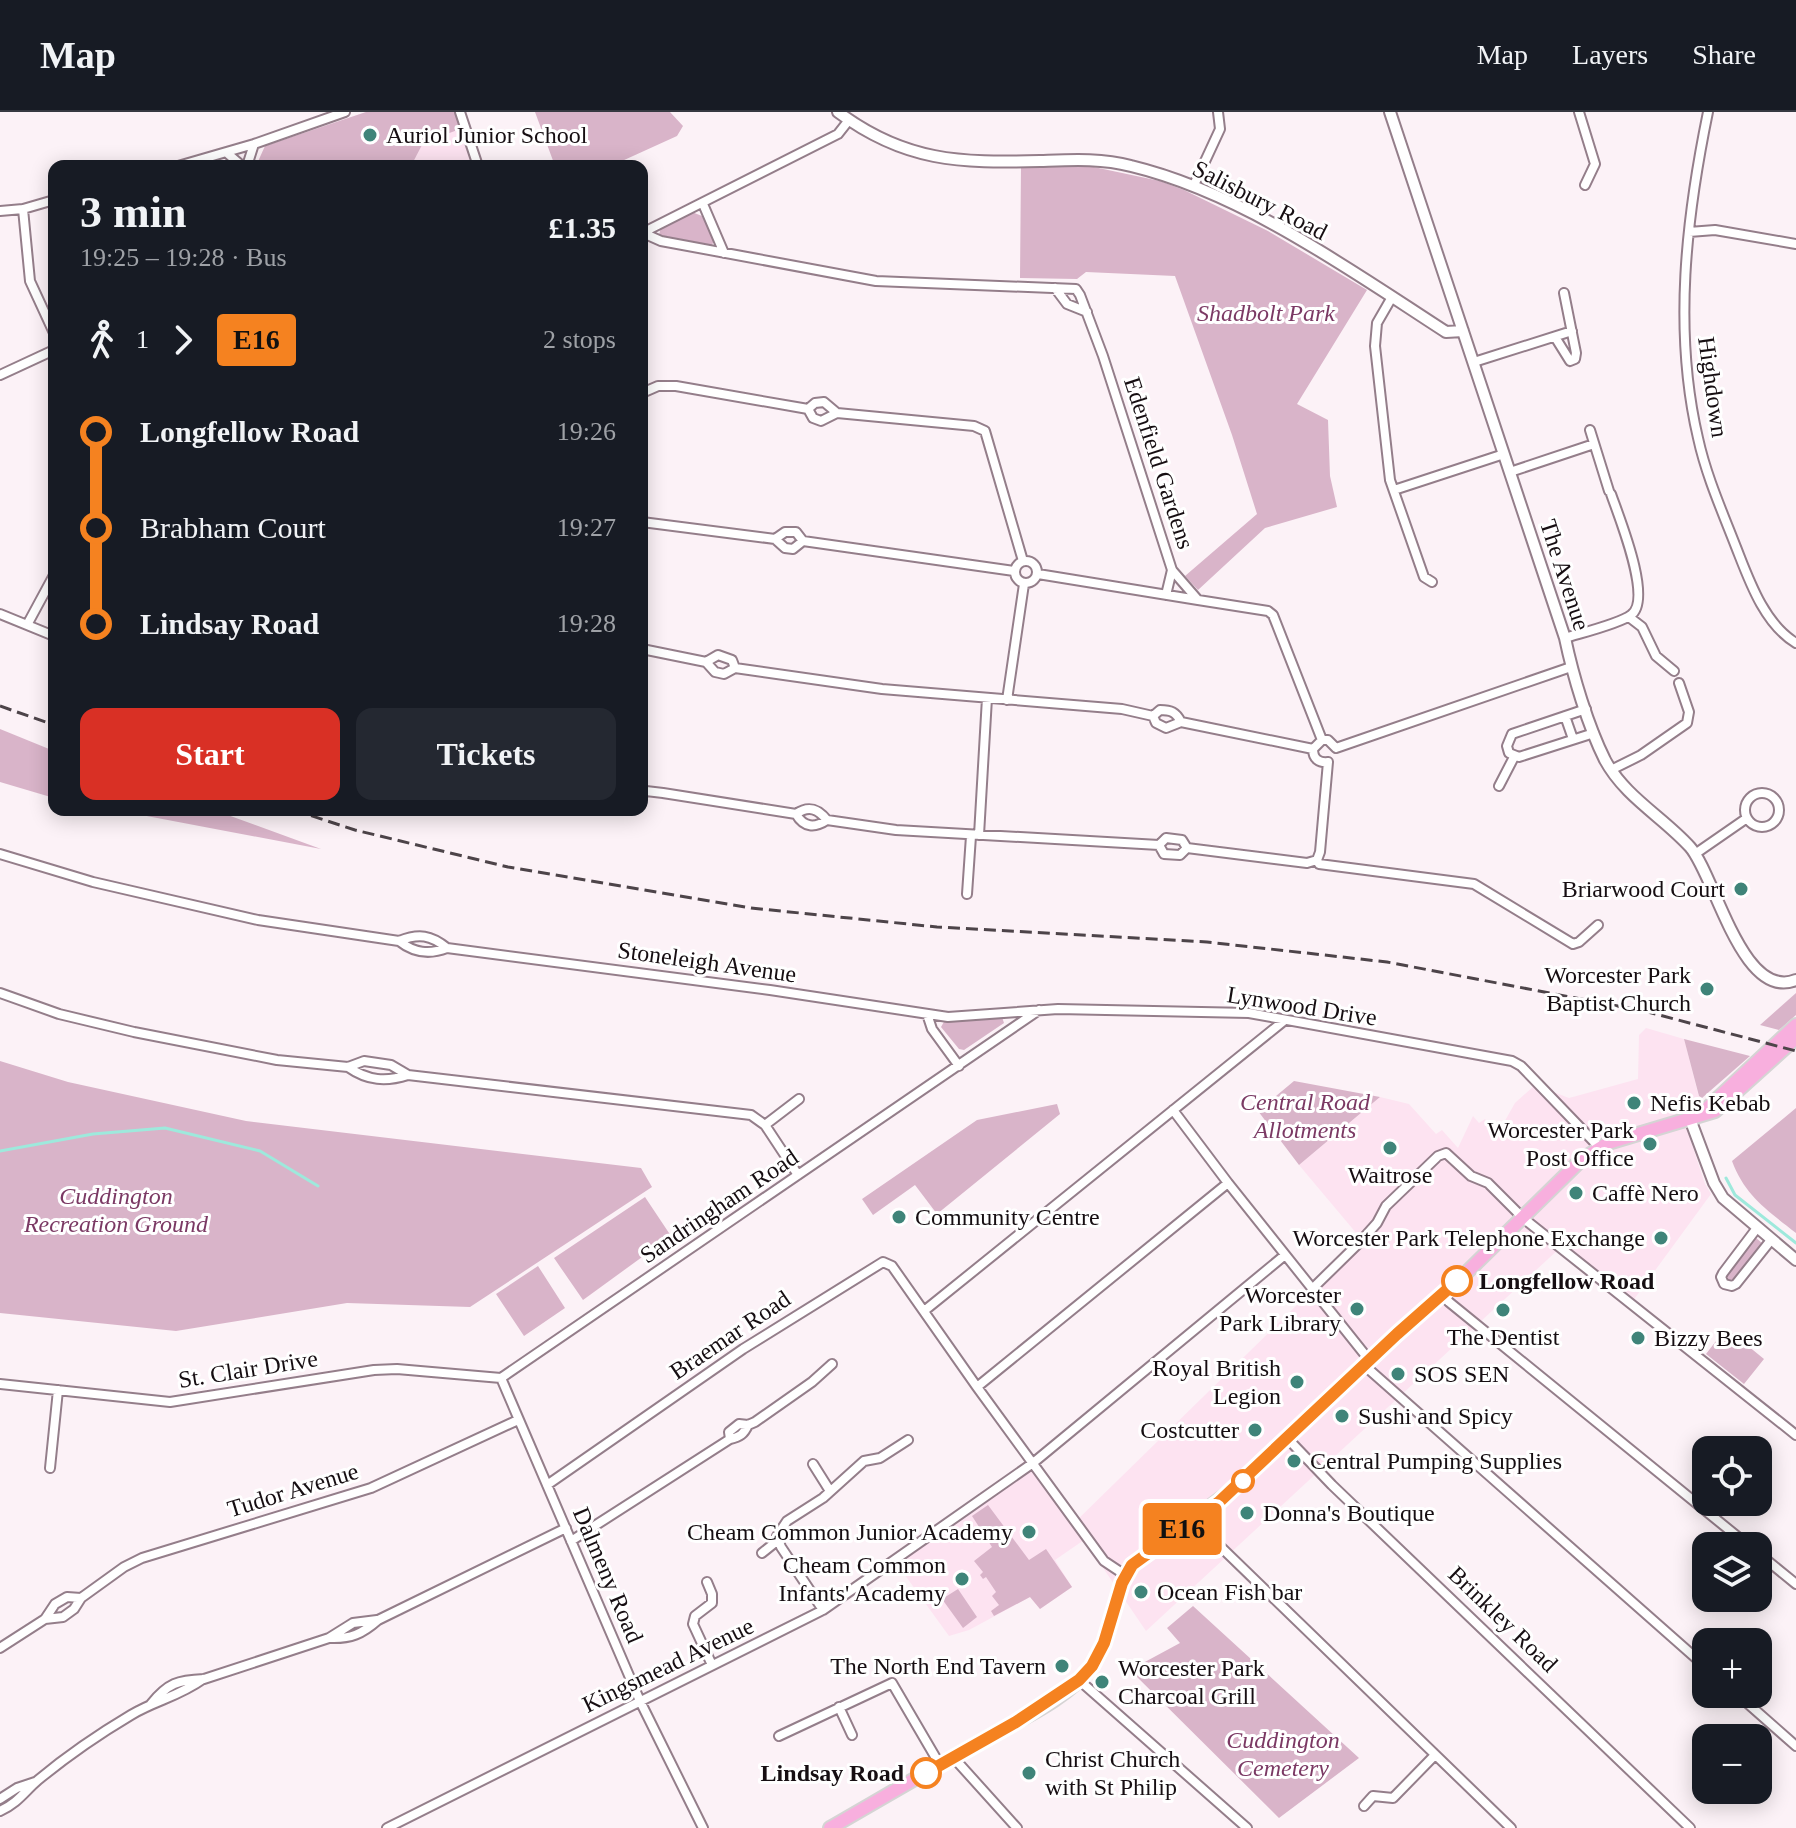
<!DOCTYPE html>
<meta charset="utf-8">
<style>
:root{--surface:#171b24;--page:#242831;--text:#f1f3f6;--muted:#9ea1a6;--line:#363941;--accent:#d93025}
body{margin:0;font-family:"Times New Roman",serif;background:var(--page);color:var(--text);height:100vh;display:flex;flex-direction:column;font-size:30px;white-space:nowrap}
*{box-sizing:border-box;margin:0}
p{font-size:26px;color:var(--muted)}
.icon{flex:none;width:44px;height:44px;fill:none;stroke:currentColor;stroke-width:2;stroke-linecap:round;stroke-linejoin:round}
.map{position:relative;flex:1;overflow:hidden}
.panel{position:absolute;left:48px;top:48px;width:600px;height:656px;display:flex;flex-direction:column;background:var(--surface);border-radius:16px;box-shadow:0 4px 20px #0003}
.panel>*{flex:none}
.badge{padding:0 16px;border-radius:6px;font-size:28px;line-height:52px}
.tools{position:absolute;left:1692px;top:1324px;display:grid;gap:16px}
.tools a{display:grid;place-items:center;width:80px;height:80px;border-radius:16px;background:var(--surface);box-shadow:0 4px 20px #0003;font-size:40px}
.map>.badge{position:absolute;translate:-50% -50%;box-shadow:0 0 0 4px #fff}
.legs{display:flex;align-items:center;gap:12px;height:88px;padding:0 32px;font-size:26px}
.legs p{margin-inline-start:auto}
.headline{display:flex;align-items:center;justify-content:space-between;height:136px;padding:0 32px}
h1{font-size:44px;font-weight:600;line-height:60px}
.cta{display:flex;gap:16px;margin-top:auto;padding:16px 32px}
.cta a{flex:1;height:92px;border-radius:16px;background:var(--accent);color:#fff;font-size:32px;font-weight:600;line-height:92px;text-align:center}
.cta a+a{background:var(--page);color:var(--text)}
ul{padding:0 32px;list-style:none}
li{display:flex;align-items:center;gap:28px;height:96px;font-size:30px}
li i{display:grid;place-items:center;width:12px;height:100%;margin:0 10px;background:currentColor}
li i::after{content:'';width:20px;height:20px;margin:-10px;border:6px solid;border-radius:50%;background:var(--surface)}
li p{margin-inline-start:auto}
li:first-child i{background:linear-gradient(#0000 50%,currentColor 0)}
li:last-child i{background:linear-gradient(currentColor 50%,#0000 0)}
header{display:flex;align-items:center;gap:48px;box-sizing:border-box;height:112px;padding:0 40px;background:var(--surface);border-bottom:2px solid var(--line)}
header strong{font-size:38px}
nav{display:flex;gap:44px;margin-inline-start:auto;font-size:28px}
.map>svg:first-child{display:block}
.built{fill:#fde3f1}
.green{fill:#d9b4c9}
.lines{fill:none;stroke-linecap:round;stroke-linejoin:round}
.stream{stroke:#9ee9dc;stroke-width:3}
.minor-casing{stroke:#947e8a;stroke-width:12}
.tertiary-casing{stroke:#947e8a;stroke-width:14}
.primary-casing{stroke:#d5d4d4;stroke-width:16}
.minor{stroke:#fff;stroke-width:8}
.tertiary{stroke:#fff;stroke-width:10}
.primary{stroke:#f8afde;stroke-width:12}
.rail{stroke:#4d4449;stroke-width:3;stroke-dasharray:12 6;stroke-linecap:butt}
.line-1-casing{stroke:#fff;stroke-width:18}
.line-1{stroke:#f58220;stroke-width:12}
.poi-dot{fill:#3f8479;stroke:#fff;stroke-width:3}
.stop-1-dot{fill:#fff;stroke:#f58220;stroke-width:4}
.labels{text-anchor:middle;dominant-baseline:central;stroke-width:6;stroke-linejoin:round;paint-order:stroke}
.poi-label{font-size:24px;fill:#160e12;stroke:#fff;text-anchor:start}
.street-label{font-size:24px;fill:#160e12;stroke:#fff}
.park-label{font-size:24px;font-style:italic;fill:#7b3964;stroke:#fff}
.stop-label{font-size:24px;font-weight:bold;fill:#160e12;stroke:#fff;text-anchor:start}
</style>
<header>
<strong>Map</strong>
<nav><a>Map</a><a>Layers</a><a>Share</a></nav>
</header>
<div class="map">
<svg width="1796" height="1716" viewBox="0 0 1796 1716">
<rect width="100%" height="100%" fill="#fcf2f7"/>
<path class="built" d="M366 0H455L472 54H256L265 34Z
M1646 916 1684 927 1701 993 1681 999 1705 1072 1711 1082 1632 1190 1561 1135 1146 1519 1084 1428 1055 1448 1072 1475 1040 1497 1030 1485 969 1518 949 1524 894 1448 1031 1354 1073 1412 1299 1191 1357 1122 1299 1053 1380 985 1409 992 1436 1022 1442 1018 1458 1036 1473 1004 1479 1011 1485 1007 1498 1021 1515 991 1535 973 1569 986 1638 967 1639 923Z"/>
<path class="green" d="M366 0H455L460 17 423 31 411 54H256L265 34Z
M535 0H670L683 14 677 24 611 54H555Z
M1021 54H1089L1160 69 1184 78 1268 119 1367 178 1297 292 1328 308 1330 364 1337 395 1265 416 1198 478 1185 464 1257 402 1232 323 1175 164 1086 160 1077 167 1020 166Z
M692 100 702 104 714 129 712 133 659 123 661 115Z
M0 617 54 639V686L0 670Z
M115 698H214L321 737Z
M1796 881V903L1779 918 1760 913Z
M1002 905 1004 911 964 938 959 937 941 915 945 908Z
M1684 927 1750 944 1702 986 1699 984Z
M0 949 68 970 246 1009 641 1056 652 1075 470 1195 347 1191 176 1219 0 1201Z
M1294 969 1380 985 1299 1053 1258 999Z
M1057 992 1060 1002 937 1102 915 1073 873 1103 862 1087 977 1008Z
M1796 996V1121C1767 1098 1745 1084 1732 1049Z
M645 1085 671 1124 583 1188 554 1146Z
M1755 1125 1763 1132 1734 1169 1731 1171 1725 1168 1726 1163Z
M538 1154 565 1196 524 1224 496 1182Z
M1726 1216 1764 1247 1744 1272 1706 1242Z
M988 1393 1029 1448 1046 1437 1072 1475 1040 1497 1030 1485 994 1504 991 1499 999 1493 992 1484 996 1480 986 1465 983 1467 980 1463 983 1460 974 1449 992 1435 972 1404Z
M958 1477 977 1505 963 1516 942 1487Z
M1193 1494 1359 1646 1279 1706 1130 1558 1180 1531 1167 1516Z"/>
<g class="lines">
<path class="stream" d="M0 1039 93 1022 165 1016 260 1039 318 1074
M1726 1066 1735 1083 1796 1131"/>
<g class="minor-casing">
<path id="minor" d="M460 0 478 54
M1579 0 1595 52 1585 73
M1708 0C1686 107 1673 219 1698 326 1706 363 1722 399 1736 435 1749 468 1764 512 1796 531
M227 41 242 54
M178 54 254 32 345 0
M247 54 254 32
M1194 73 1220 17 1218 0
M703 92 724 141
M23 97 30 169 54 221
M0 99 23 97 54 88
M1689 120 1715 118 1796 132
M642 121 838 22 849 8
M643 121 661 129 876 169 1076 177 1080 183 1103 244 1172 458 1198 488 1268 499 1273 503 1322 628
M1055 176 1067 192 1087 200
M1392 185 1377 211 1375 234 1390 368 1424 465 1432 470
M1555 225 1570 249 1575 247 1576 241 1564 181
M1474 250 1572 219
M0 263 54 238
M642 281 658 274H676L808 297 815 291 824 290 837 301
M808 297 813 306 821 309 837 301 974 314 985 319 1023 449
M1590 318 1609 379
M1510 360 1594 332
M1394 378 1504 342
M642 410 775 427 785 436 793 437 803 429
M775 427 785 420H796L803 429 1014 459
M1015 460a11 11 0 1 1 22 0a11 11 0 1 1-22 0Z
M1038 462 1198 488
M1166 483 1172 458
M0 502 54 524
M1629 505 1642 515 1656 544 1674 559
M27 513 54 463
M1565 526C1581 521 1619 512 1631 503 1653 488 1619 405 1611 382
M642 537 706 550 715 560 724 562 735 556 882 577 1122 597 1153 604 1156 611 1166 616 1181 610 1313 637
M706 550 718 543 732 548 735 556
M1007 588 1024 472
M1586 597 1512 622 1507 634 1509 641 1519 645 1594 621
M1153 604 1160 598C1171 598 1176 600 1181 610
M1565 604 1573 627
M1336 636 1571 555
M1313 637 1322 628H1328L1336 636
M1313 637C1313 647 1319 651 1328 650
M1611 658 1641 643 1687 611 1689 600 1679 571
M1499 674 1514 645
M1745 698a17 17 0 1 1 34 0a17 17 0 1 1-34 0Z
M642 682 646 679 663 681 796 702C809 693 818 697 827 708L896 718 1159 733 1166 726 1182 728 1187 736 1307 751 1317 748 1320 740 1328 650
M796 702C804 716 815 716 827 708
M979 723 987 586
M1159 733 1164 742 1180 743 1187 736
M0 742 93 770 258 808 399 829C419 821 431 823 447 836
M1695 742 1747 706
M1317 748 1319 752 1474 772 1573 832 1579 830 1598 813
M967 782 971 724
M399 829C414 841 429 843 447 836L770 878 948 905 1058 897 1249 901 1512 949 1521 954 1599 1035
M0 881 59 902 134 920 277 948 348 955 364 949 391 953 408 963
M927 902 932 917 959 954
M348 955C368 969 386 970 408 963L751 1003 765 1013 798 1063
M1173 998 1228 1071 1370 1249
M765 1013 799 987
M1757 1116 1723 1161 1721 1165 1724 1172 1732 1174 1736 1172 1771 1128
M1312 1177 1360 1130 1377 1111 1386 1094 1438 1044 1446 1041 1471 1064 1488 1071 1523 1106 1796 1323
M1442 1182 1449 1190 1749 1434
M924 1199 1285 908
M1365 1254 1706 1555
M501 1266 1039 898
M501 1266 640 1589 703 1716
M0 1272 170 1290 374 1258 397 1257 501 1266
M977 1275 1228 1071
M730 1327 729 1320 739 1312 748 1313 755 1310 812 1270 832 1252
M1288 1327 1332 1373 1690 1716
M813 1352 830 1379
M50 1356 58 1278
M547 1373 743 1237 883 1150 892 1154 977 1275 1104 1449 1125 1463
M1194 1409 1511 1716
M571 1429 730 1327C740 1325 744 1322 748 1313
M762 1441 777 1429
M1758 1441 1796 1472
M707 1470 712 1482V1491L695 1504 693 1512 712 1553
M823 1498 781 1435 777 1424 787 1409 823 1386 864 1349 880 1346 908 1328
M45 1507 63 1505 74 1497 81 1486 124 1455 142 1446 371 1376 518 1308
M329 1526C351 1527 362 1522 378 1508L566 1416
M0 1536 45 1507 55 1492 67 1485 81 1486
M1079 1568 1247 1716
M1737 1582 1796 1634
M151 1592C168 1571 178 1568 204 1567L329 1526 353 1511 377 1508
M839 1595 852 1623
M779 1624 892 1571 940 1653
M953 1645 1017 1716
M0 1687 17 1676 35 1670
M1364 1694 1373 1684 1393 1686 1435 1643
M0 1699C18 1691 25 1679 38 1668 67 1644 99 1622 131 1603 156 1588 178 1585 203 1567
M387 1716 823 1498 1033 1351 1285 1143"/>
</g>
<g class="tertiary-casing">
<path id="tertiary" d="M838 0C905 50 960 51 1040 49 1070 48 1101 46 1131 54 1243 81 1350 158 1446 220L1463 219
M1390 0 1565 526C1573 564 1588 614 1605 648 1625 685 1663 705 1690 735 1715 763 1742 890 1796 868
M1690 1007 1714 1071 1723 1086 1796 1148"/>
</g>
<g class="primary-casing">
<path id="primary" d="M1700 1003 1796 913
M830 1716C882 1686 933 1656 985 1627 1020 1607 1066 1588 1091 1555 1114 1525 1111 1484 1132 1453L1236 1375 1397 1222 1461 1166 1581 1048 1608 1031 1715 999 1796 926"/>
</g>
<use href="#minor" class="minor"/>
<use href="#tertiary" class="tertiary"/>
<use href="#primary" class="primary"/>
<path class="rail" d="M0 594 54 613
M294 698 355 718 508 755 751 796 937 815 1207 830 1387 850 1644 899 1796 939"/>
</g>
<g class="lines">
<g class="line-1-casing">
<path id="line-1" d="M926 1661 1016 1610 1079 1568 1092 1554 1104 1531 1122 1471 1132 1453 1219 1390 1397 1222 1457 1169"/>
</g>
<use href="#line-1" class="line-1"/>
</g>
<g class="poi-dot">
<circle cx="370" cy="23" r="8"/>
<circle cx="1741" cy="777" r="8"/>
<circle cx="1707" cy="877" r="8"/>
<circle cx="1634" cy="991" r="8"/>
<circle cx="1650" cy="1032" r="8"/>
<circle cx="1390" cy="1036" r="8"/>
<circle cx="1576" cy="1081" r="8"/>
<circle cx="899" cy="1105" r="8"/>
<circle cx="1661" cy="1126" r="8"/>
<circle cx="1357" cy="1197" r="8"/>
<circle cx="1503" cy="1198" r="8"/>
<circle cx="1638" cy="1226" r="8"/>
<circle cx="1398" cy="1262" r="8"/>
<circle cx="1297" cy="1270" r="8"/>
<circle cx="1342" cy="1304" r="8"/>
<circle cx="1255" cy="1318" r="8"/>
<circle cx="1294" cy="1349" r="8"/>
<circle cx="1247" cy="1401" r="8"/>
<circle cx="1029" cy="1420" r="8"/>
<circle cx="962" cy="1467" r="8"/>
<circle cx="1141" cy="1480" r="8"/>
<circle cx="1062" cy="1554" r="8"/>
<circle cx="1102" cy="1570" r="8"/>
<circle cx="1029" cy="1661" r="8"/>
</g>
<g class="stop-1-dot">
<circle cx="1457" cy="1169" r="14"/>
<circle cx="1243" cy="1369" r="10"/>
<circle cx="926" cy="1661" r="14"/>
</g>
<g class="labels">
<g class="poi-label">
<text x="386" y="23">Auriol Junior School</text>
<text x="1725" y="777" text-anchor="end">Briarwood Court</text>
<text x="1691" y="863" text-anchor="end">Worcester Park<tspan x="1691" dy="28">Baptist Church</tspan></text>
<text x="1650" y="991">Nefis Kebab</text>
<text x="1634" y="1018" text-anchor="end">Worcester Park<tspan x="1634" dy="28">Post Office</tspan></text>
<text x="1390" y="1063" text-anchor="middle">Waitrose</text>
<text x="1592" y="1081">Caffè Nero</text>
<text x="915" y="1105">Community Centre</text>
<text x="1645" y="1126" text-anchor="end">Worcester Park Telephone Exchange</text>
<text x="1341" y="1183" text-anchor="end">Worcester<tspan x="1341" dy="28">Park Library</tspan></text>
<text x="1503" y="1225" text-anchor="middle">The Dentist</text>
<text x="1654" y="1226">Bizzy Bees</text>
<text x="1281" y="1256" text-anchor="end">Royal British<tspan x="1281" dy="28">Legion</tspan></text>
<text x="1414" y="1262">SOS SEN</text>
<text x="1358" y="1304">Sushi and Spicy</text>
<text x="1239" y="1318" text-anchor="end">Costcutter</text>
<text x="1310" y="1349">Central Pumping Supplies</text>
<text x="1263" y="1401">Donna's Boutique</text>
<text x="1013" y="1420" text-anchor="end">Cheam Common Junior Academy</text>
<text x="946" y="1453" text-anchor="end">Cheam Common<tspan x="946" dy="28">Infants' Academy</tspan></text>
<text x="1157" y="1480">Ocean Fish bar</text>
<text x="1046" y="1554" text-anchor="end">The North End Tavern</text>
<text x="1118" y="1556">Worcester Park<tspan x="1118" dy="28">Charcoal Grill</tspan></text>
<text x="1045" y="1647">Christ Church<tspan x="1045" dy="28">with St Philip</tspan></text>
</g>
<g class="street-label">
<text transform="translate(1260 88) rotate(27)">Salisbury Road</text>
<text transform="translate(1713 275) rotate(82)">Highdown</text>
<text transform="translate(1159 351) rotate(72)">Edenfield Gardens</text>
<text transform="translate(1565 463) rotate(72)">The Avenue</text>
<text transform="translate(707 850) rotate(8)">Stoneleigh Avenue</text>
<text transform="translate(1302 894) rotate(9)">Lynwood Drive</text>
<text transform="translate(719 1094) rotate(-34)">Sandringham Road</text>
<text transform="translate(730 1223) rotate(-34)">Braemar Road</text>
<text transform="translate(248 1257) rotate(-9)">St. Clair Drive</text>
<text transform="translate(293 1378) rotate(-17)">Tudor Avenue</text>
<text transform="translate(608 1463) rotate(67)">Dalmeny Road</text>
<text transform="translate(1503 1507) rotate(44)">Brinkley Road</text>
<text transform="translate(668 1553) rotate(-26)">Kingsmead Avenue</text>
</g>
<g class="park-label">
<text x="1266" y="201">Shadbolt Park</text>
<text x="1305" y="990">Central Road<tspan x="1305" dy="28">Allotments</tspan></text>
<text x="116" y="1084">Cuddington<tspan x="116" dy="28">Recreation Ground</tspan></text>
<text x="1283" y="1628">Cuddington<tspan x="1283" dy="28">Cemetery</tspan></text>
</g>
<g class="stop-label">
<text x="1479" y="1169">Longfellow Road</text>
<text x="904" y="1661" text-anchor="end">Lindsay Road</text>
</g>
</g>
</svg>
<div class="tools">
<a><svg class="icon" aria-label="locate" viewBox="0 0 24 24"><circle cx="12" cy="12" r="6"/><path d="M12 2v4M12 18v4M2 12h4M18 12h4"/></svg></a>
<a><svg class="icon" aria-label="layers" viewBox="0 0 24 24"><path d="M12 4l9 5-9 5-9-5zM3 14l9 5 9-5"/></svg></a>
<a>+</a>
<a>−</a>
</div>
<b class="badge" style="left:1182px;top:1417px;background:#f58220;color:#111">E16</b>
<section class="panel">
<div class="headline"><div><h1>3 min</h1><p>19:25 – 19:28 · Bus</p></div><b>£1.35</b></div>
<div class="legs"><svg class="icon" aria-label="walk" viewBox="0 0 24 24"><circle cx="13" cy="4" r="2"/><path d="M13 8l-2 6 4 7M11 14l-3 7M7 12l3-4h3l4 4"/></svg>1<svg class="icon" aria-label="forward" viewBox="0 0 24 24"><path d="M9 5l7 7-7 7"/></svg><b class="badge" style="background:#f58220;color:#111">E16</b><p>2 stops</p></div>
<ul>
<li><i style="color:#f58220"></i><b>Longfellow Road</b><p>19:26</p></li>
<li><i style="color:#f58220"></i><span>Brabham Court</span><p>19:27</p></li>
<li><i style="color:#f58220"></i><b>Lindsay Road</b><p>19:28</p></li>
</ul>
<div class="cta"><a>Start</a><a>Tickets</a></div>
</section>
</div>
